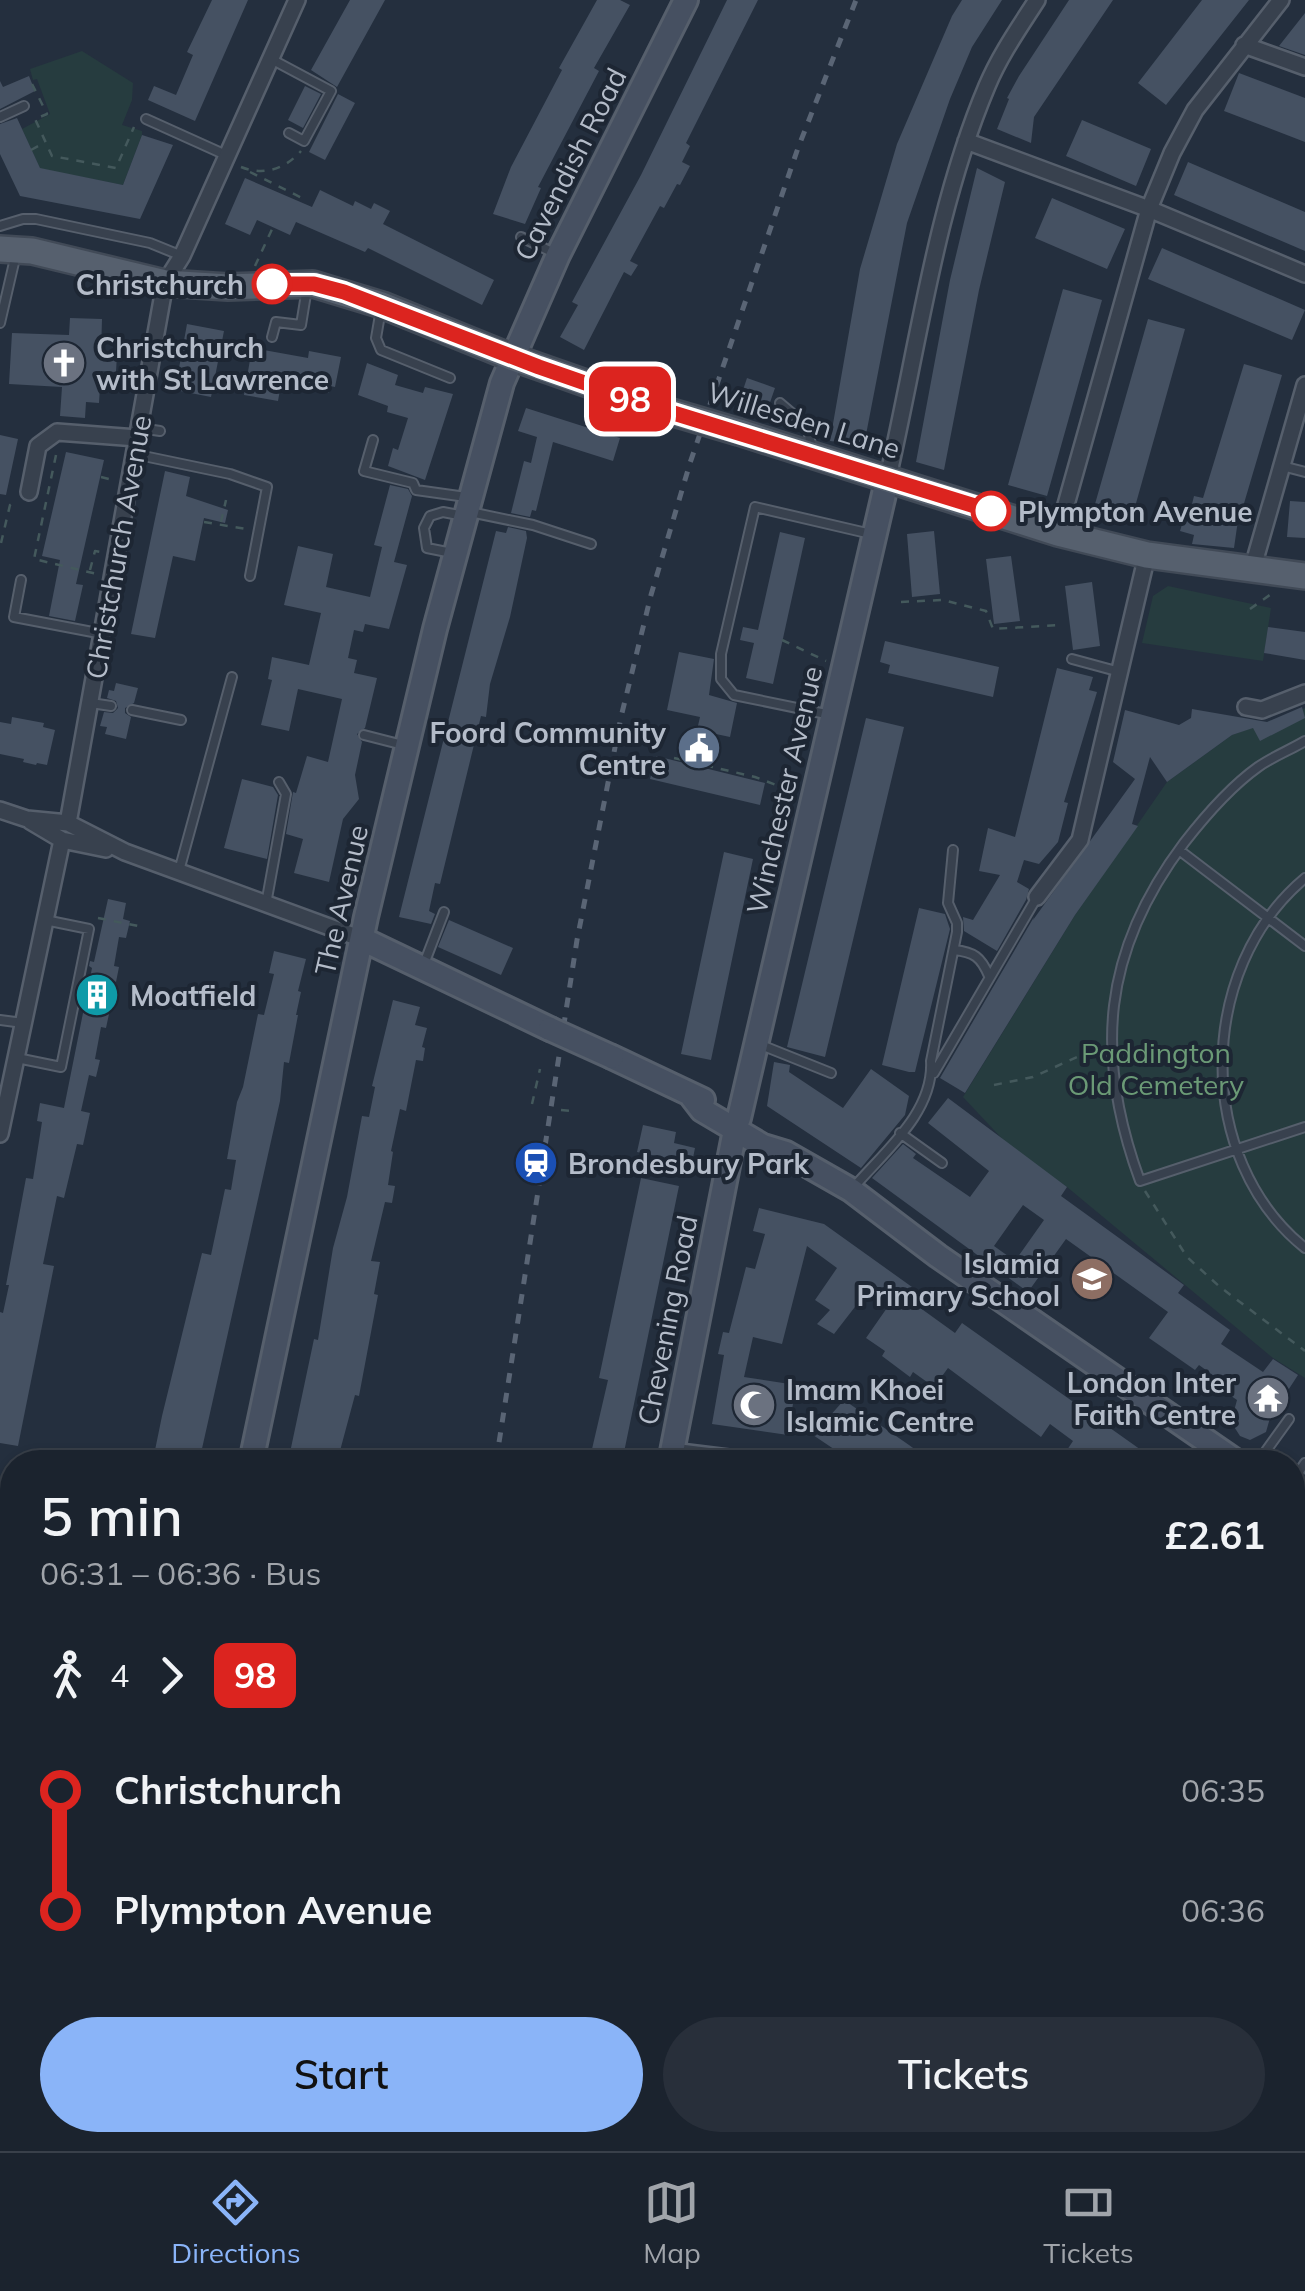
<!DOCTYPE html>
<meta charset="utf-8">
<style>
:root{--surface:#1b232e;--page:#282f3a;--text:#f1f3f6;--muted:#a0a4aa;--line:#39404a;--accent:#8ab4f8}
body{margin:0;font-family:Mulish,sans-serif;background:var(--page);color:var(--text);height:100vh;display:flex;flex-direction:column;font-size:38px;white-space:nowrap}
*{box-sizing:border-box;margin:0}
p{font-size:32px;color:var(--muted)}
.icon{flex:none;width:55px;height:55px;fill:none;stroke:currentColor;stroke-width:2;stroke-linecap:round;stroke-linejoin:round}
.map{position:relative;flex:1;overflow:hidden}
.side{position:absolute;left:0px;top:1450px;width:1305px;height:702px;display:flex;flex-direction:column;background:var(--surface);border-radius:40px 40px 0 0;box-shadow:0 2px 8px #0004,0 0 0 2px var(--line)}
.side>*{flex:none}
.badge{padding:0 20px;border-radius:15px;font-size:35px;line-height:65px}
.map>.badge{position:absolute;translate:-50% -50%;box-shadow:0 0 0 5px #fff}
.legs{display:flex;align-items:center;gap:15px;height:110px;padding:0 40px;font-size:32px}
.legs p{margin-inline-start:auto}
.summary{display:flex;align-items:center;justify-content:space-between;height:170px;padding:0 40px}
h1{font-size:55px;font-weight:600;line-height:75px}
.cta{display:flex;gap:20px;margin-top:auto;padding:20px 40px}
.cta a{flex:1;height:115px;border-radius:60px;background:var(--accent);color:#111;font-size:40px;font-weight:600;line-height:115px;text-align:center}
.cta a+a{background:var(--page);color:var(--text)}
ul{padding:0 40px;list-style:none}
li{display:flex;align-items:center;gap:35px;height:120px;font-size:38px}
li i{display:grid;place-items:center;width:15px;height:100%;margin:0 12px;background:currentColor}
li i::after{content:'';width:25px;height:25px;margin:-12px;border:8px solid;border-radius:50%;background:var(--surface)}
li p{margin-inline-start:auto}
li:first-child i{background:linear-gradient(#0000 50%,currentColor 0)}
li:last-child i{background:linear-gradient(currentColor 50%,#0000 0)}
.dock{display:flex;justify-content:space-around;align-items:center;height:140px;border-top:2px solid var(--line);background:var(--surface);font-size:28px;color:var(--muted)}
.dock a{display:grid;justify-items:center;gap:5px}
.dock .on{color:var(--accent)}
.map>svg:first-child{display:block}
.green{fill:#263c3f}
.building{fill:#455162;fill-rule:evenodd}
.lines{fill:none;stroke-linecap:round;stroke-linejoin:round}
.lane-casing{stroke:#565f6c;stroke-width:12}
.street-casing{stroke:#565f6c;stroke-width:20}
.secondary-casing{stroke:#565f6c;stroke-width:28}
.primary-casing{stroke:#414a57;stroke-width:30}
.path{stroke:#44595c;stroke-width:2.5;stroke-dasharray:8 8;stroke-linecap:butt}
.lane{stroke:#38414e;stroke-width:8}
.street{stroke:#38414e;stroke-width:15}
.secondary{stroke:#465061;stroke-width:22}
.primary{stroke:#56606e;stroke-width:25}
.rail{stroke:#5a6575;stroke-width:5;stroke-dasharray:10 10;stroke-linecap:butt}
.secondary-bridge-casing{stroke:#565f6c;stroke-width:28;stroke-linecap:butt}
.primary-bridge-casing{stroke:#414a57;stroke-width:30;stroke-linecap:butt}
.secondary-bridge{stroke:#465061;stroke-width:22}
.primary-bridge{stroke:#56606e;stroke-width:25}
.line-1-casing{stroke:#fff;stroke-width:22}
.line-1{stroke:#dc241f;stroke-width:15}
.stop-1-dot{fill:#fff;stroke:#dc241f;stroke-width:5}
.labels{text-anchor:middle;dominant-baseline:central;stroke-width:8;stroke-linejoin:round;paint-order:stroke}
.street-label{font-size:28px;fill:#b4bcc9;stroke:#1d2633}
.stop-label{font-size:28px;font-weight:bold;fill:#b4bcc9;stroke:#1d2633;text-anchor:end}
.poi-label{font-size:28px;font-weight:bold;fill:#b4bcc9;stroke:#1d2633;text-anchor:start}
.park-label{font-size:28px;fill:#6b9a76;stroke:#1d2633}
</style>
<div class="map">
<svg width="1305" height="2151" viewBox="0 0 1305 2151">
<rect width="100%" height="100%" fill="#242f3e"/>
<path class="green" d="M82 51 133 83 132 100 122 125 142 131V135L123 185 40 169 22 129 50 114 37 79 33 80 30 69Z
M1168 586 1271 608 1263 661 1142 643 1153 596Z
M1305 708V1378L1273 1358 1067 1187 1008 1145 963 1097 1075 915 1167 782 1232 735Z
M0 1938 12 1941V2095L2 2151Z
M580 2140H1259L1274 2151H577Z"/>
<path class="building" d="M212 0H248L195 121 148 100 154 86 176 95 193 55 187 52Z
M350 0H385L337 87 311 70Z
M597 0H620L630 5 594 68 599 71 538 187 541 188 525 224 493 214 511 167 562 70 559 68Z
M727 0H758L686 143 690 146 682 162 690 166 680 185 677 184 664 208 660 206 630 261 638 265 631 276 624 272 584 350 560 337 578 305 572 302 641 175Z
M962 0H1002L972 47 950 99 907 223 864 445 830 441 860 269 897 144 952 16Z
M1069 0H1113L1034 117 1031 143 997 129 1009 99 1007 98 1019 76Z
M1202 0H1249L1166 105 1138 83Z
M1305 13V55L1279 46Z
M1239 73 1305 98V142L1224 111Z
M29 76 35 91 0 109V81L3 87Z
M305 86 321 94 303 128 288 120Z
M338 94 355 103 325 160 309 152Z
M17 118 40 168 123 185 142 135 173 145 140 219 20 196 0 154V124Z
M1082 120 1151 149 1136 186 1066 156Z
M1188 162 1305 212V251L1174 195Z
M977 168 1005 182 979 290 944 470 916 462 950 280Z
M245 178 312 207 320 190 353 206 355 201 371 209 374 203 390 211 383 224 494 280 482 305 368 248 365 252 296 222 290 235 257 220 250 235 225 224Z
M1052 198 1125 229 1107 269 1035 238Z
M1162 248 1305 310 1292 340 1148 279Z
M1063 289 1102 300 1047 496 1008 485Z
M70 318 102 319 101 353 117 354 116 372 101 371 99 403 86 402 85 418 60 416 62 387 9 384 12 333 69 335Z
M1148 319 1185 329 1131 521 1093 511Z
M187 324 224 331 211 397 175 390Z
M252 348 308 358 309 351 341 357 335 387 330 386 329 393 281 384 278 401 244 395Z
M367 363 398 375 395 385 423 393 425 387 453 394 425 480 388 466 393 448 398 450 408 418 387 412 388 406 358 395Z
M1244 364 1282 375 1237 527 1234 548 1192 544 1194 535 1180 531 1185 515 1189 516 1194 496 1203 498Z
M747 378 775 388 766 414 750 409 753 401 741 396Z
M526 408 620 438 613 461 553 442 536 511 532 510 530 517 511 513 524 461 531 463 537 437 518 431Z
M0 435 18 439 6 495 0 494Z
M66 452 104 460 76 584 83 585 75 621 49 616 60 560 42 556Z
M165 471 190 477 186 496 228 510 225 523 204 518 195 561 173 556 155 638 131 634Z
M390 485 408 489 412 496 394 562 407 565 389 629 365 624 363 632 354 630 348 658 357 660 354 673 377 678 365 728 357 734 362 742 355 775 359 799 343 819 329 882 294 873 303 839 286 834 293 792 296 793 307 756 328 762 342 699 298 689 289 731 261 725 272 680 268 679 272 657 309 665 321 613 284 605 298 546 333 554 326 587 370 597 382 547 374 545Z
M1290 501 1305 502V538L1287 537Z
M508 527 526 531 527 538 510 617 490 684 486 717 481 716 440 884 435 883 429 911 435 914 431 924 399 917 496 531 506 533Z
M934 531 940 594 912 597 907 534Z
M780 532 805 538 773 684 746 678 754 643 740 640 743 627 758 630Z
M1011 556 1020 621 994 624 986 559Z
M1092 582 1100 646 1073 650 1065 586Z
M1268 627 1305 632V660L1264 653Z
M885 641 999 667 993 697 888 673 890 665 880 662Z
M679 652 714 659 709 695 737 703 730 737 697 730 700 717 667 710Z
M1057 668 1093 677 1089 690 1097 692 1064 802 1068 803 1058 842 1039 864 1024 860 1017 882 1029 889 1026 900 997 951 964 931 963 917 973 920 1000 875 979 871 988 828 1015 837Z
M116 683 138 688 134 703 125 708V713L131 717 126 739 105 734 107 727 100 726 104 712 113 713 118 708 116 701 107 698 109 690 114 691Z
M1302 707 1305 718 1260 741 1253 728 1232 735 1167 782 1150 757 1132 824 1138 826 1075 915 965 1093 940 1078 1034 917 1033 920 1135 779 1113 762 1125 710 1179 725 1191 718 1192 709 1267 722Z
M12 717 44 723 43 727 55 730 47 765 37 763 36 765 23 762 24 759 0 754V722L11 724Z
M866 718 904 727 825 1057 787 1047Z
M656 756 765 783 760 805 650 779Z
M242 779 273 787 278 795 267 859 224 848Z
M724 852 753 859 711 1060 681 1054Z
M108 899 126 903 123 919 130 921 126 938 119 937 114 966 119 967 116 982 111 979 104 1012 109 1014 106 1028 101 1027 95 1059 100 1060 96 1077 89 1075 81 1111 90 1113 83 1145 77 1144 64 1198 57 1196 43 1264 54 1266 18 1446 0 1443V1312L3 1313 9 1285H6L26 1178 33 1179 42 1122 37 1121 40 1103 64 1108 92 968 89 966 90 961 94 962Z
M919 908 945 914 950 929 915 1072H909L882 1065Z
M449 920 513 948 501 975 438 947Z
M274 951 306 959 298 991 301 992 296 1015H298L289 1063 284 1062 280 1101 199 1462 164 1461 165 1457 154 1455 162 1416 202 1253 211 1255 225 1189 231 1190 236 1160 227 1159 237 1102 243 1087 258 1014 264 1015 274 974 269 973Z
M393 1000 420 1007 415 1025 427 1028 422 1047 425 1048 423 1061 416 1060 406 1111 400 1109 391 1151 393 1152 388 1185 395 1186 392 1203 385 1202 371 1261 380 1262 374 1294 378 1295 359 1396 355 1395 337 1462H288L314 1339 318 1340 333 1248 347 1197 362 1116 369 1117 375 1087 372 1086Z
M774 1062 790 1065 789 1072 843 1108 871 1069 909 1096 905 1115 861 1168 767 1106Z
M948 1098 1067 1187 1061 1196 1184 1285 1178 1293 1230 1330 1221 1344 1263 1372 1273 1359 1298 1375 1270 1418 1266 1432 1250 1440 1240 1436 1231 1422 1237 1400 1221 1389 1225 1384 1199 1365 1195 1370 1149 1338 1168 1312 1066 1239 1028 1292 872 1178 903 1144 916 1154 913 1158 970 1197 989 1171 928 1123ZM1023 1205 1044 1220 1015 1261 994 1246Z
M643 1125 676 1132 674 1143 695 1148 692 1163 637 1152Z
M641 1178 679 1186 622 1462H589L608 1380 599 1378Z
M759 1208 824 1224 919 1292 912 1302 955 1333 962 1323 1158 1462H1079L1065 1453 1073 1441 1050 1424 1041 1437 948 1368 934 1387 913 1372 910 1377 882 1356 885 1351 866 1338 889 1305 868 1290 834 1334 817 1324 830 1310 815 1300 837 1268 807 1246 782 1344 753 1337 744 1377 796 1385 788 1435 712 1424 724 1355 718 1354 723 1332 729 1333 746 1267 755 1269 765 1234 753 1231Z
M844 1400 909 1445 932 1462H853L813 1435Z"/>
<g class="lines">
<g class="lane-casing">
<path id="lane" d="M271 59 331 91 304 141 289 133
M0 117 24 106
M146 119 228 156
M0 226 23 219H36L150 243 182 256
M521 237 554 253
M381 309 376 338 381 350 450 378
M0 323 16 254
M272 337 276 322 301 325 307 288
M780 403 807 426 812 449
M140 428 160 431
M373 440 364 471 413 483 416 490 466 497
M134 454 230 474 267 487 250 576
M1282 466 1305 472
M470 512 533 525 591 544
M452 553 427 548 424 528 430 516 443 512 464 516
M21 580 14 617 103 634
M1072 659 1120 672
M91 703 111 706
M132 710 181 720
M831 715 734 695 721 679V654L755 507 871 534
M364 735 403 745
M1305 741C1290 750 1272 757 1258 767 1230 787 1205 816 1184 843 1102 952 1094 1055 1140 1181L1305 1127
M1179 850 1305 946
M179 871 232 677
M1305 878C1196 969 1194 1159 1305 1248
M266 904 286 794 279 782
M954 950C974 952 981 957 989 976
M424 964 444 912
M0 1020 23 1023
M761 1045 831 1073
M17 1058 61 1067 89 929 45 920
M934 1073 1037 897
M900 1133 942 1163
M854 1187C885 1151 934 1112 931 1061L957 932V923L948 903 953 850
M1258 1462 1289 1419
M1292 1482 1305 1463"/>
</g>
<g class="street-casing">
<path id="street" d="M1244 45 1305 67
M966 141 1149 209 1305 274
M888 477C918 347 935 209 987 86 1000 55 1019 28 1037 0
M29 492 38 446 57 432 137 438
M1058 533 1149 209 1172 153 1195 110 1281 0
M1252 570 1305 385
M1246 707 1262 710 1305 693
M0 810 27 819 68 823 125 852 362 939
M30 821 62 840 106 849
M68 823 165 283 182 256 297 0
M1037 897 1080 840 1147 555
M0 1134 62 840
M672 1451 761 1462
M1292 1839 1305 1821
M0 1917 12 1919
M1279 2140 1294 2151"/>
</g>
<g class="secondary-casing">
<path id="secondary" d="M362 939 550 1029
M612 1057 703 1100
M692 1097 702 1110 763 1146 786 1153 851 1190 938 1256 1237 1462
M739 1118 888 477
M251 1462 366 917 435 629 502 383 558 255 686 0
M670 1462 735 1130
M1292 1501 1305 1510
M106 2151 109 2140
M559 2151 562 2140"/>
</g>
<g class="primary-casing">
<path id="primary" d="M0 249 32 251 165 283 228 287 313 284 382 305 511 357 654 407
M739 432 1058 533 1147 555 1305 576"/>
</g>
<path class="path" d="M32 84 47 114 35 119 52 156 116 168 134 127
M31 150 44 143
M241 167C264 176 285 169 301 151
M250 172 302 198
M255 266 273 227
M56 455 34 559 97 574
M101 477 113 480
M204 522 246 529
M221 522 226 500
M1 543 10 505 14 502
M90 570 95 551 101 552
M901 602 943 600 986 611 993 629 1058 625
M1250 609 1274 592
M782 640 826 661
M674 758 755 777 792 791
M98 918 138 926
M994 1085 1033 1077 1099 1047
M532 1104 540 1069
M561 1110 571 1111
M1145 1191 1187 1257 1220 1287 1305 1351
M0 1962 12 1982
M0 2108 12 2043
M12 2133 14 2145
M1062 2140 1068 2151
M1076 2140 1087 2151
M1232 2140 1246 2151
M10 2151 17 2144H51L69 2151
M80 2151 85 2140
M602 2151 608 2140
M1221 2151 1224 2140"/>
<use href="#lane" class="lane"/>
<use href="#street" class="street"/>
<use href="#secondary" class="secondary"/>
<use href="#primary" class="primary"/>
<path class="rail" d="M496 1462 577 940 621 717 651 595 690 463 798 148 856 0
M324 2151 327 2140"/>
<g class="secondary-bridge-casing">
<path id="secondary-bridge" d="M550 1029 612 1057"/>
</g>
<g class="primary-bridge-casing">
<path id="primary-bridge" d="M654 407 739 432"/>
</g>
<use href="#secondary-bridge" class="secondary-bridge"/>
<use href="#primary-bridge" class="primary-bridge"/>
</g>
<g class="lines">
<g class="line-1-casing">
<path id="line-1" d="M272 284H314L344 292 539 367 654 407 991 511"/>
</g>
<use href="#line-1" class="line-1"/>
</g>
<defs>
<g id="church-disc" transform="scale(2.25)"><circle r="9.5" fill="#6b7280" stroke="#1d2633"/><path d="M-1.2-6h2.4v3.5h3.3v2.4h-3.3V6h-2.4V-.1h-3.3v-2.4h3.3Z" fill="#fff"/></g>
<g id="civic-disc" transform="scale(2.25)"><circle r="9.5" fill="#5c6f8a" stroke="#1d2633"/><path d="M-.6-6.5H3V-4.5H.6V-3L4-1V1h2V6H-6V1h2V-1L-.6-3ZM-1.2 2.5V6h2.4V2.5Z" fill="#fff"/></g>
<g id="building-disc" transform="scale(2.25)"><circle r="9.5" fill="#0f9aa8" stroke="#1d2633"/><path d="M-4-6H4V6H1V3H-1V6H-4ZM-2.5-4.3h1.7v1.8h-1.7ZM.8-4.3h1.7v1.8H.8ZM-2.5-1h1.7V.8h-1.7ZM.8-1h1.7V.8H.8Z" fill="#fff"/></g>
<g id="station-disc" transform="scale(2.25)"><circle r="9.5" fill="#1a4fb4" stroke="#1d2633"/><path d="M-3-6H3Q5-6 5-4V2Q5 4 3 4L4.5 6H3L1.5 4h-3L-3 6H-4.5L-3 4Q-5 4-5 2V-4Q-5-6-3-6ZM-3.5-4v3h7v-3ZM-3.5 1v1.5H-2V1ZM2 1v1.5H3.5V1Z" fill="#fff"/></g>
<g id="school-disc" transform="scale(2.25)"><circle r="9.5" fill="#8d6e63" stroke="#1d2633"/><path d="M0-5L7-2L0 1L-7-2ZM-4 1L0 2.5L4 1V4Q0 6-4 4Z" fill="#fff"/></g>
<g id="temple-disc" transform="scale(2.25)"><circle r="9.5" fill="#6b7280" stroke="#1d2633"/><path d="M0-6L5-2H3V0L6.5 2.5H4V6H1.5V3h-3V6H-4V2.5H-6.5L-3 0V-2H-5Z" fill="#fff"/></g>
<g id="mosque-disc" transform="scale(2.25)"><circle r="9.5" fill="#6b7280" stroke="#1d2633"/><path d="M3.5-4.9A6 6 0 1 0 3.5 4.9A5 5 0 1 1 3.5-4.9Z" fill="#fff"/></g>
</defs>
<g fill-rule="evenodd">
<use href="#church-disc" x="64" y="363"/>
<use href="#civic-disc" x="699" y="748"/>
<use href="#building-disc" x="97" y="995"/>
<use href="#station-disc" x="536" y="1163"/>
<use href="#school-disc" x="1092" y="1279"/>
<use href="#temple-disc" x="1268" y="1398"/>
<use href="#mosque-disc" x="754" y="1405"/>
</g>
<g class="stop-1-dot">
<circle cx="272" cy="284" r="18"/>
<circle cx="991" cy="511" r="18"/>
</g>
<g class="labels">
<g class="street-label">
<text transform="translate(570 164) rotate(-63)">Cavendish Road</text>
<text transform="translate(804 420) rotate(17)">Willesden Lane</text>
<text transform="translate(118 547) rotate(-80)">Christchurch Avenue</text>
<text transform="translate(784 790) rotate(-77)">Winchester Avenue</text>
<text transform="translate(341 900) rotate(-77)">The Avenue</text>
<text transform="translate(667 1320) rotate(-79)">Chevening Road</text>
</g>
<g class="stop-label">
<text x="244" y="284">Christchurch</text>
<text x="1018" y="511" text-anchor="start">Plympton Avenue</text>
</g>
<g class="poi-label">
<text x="96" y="347">Christchurch<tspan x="96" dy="32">with St Lawrence</tspan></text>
<text x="666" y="732" text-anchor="end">Foord Community<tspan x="666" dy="32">Centre</tspan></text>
<text x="130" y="995">Moatfield</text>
<text x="568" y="1163">Brondesbury Park</text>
<text x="1060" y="1263" text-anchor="end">Islamia<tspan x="1060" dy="32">Primary School</tspan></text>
<text x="1236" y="1382" text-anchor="end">London Inter<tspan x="1236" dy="32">Faith Centre</tspan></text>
<text x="786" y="1389">Imam Khoei<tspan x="786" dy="32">Islamic Centre</tspan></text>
</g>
<g class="park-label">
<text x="1156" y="1052">Paddington<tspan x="1156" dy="32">Old Cemetery</tspan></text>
</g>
</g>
</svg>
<b class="badge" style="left:630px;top:399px;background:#dc241f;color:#fff">98</b>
<section class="side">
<div class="summary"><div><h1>5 min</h1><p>06:31 – 06:36 · Bus</p></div><b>£2.61</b></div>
<div class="legs"><svg class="icon" aria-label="walk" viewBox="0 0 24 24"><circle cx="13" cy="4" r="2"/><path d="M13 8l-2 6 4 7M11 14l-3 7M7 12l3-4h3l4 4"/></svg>4<svg class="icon" aria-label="forward" viewBox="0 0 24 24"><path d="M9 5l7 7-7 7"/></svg><b class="badge" style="background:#dc241f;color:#fff">98</b></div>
<ul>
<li><i style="color:#dc241f"></i><b>Christchurch</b><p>06:35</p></li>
<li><i style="color:#dc241f"></i><b>Plympton Avenue</b><p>06:36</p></li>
</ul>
<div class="cta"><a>Start</a><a>Tickets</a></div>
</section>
</div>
<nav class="dock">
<a class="on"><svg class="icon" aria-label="directions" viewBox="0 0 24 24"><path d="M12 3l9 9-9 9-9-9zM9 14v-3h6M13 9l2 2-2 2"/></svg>Directions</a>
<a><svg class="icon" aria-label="map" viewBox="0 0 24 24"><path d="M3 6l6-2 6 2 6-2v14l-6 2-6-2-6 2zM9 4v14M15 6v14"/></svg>Map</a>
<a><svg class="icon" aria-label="tickets" viewBox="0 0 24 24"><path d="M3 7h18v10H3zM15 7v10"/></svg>Tickets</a>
</nav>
